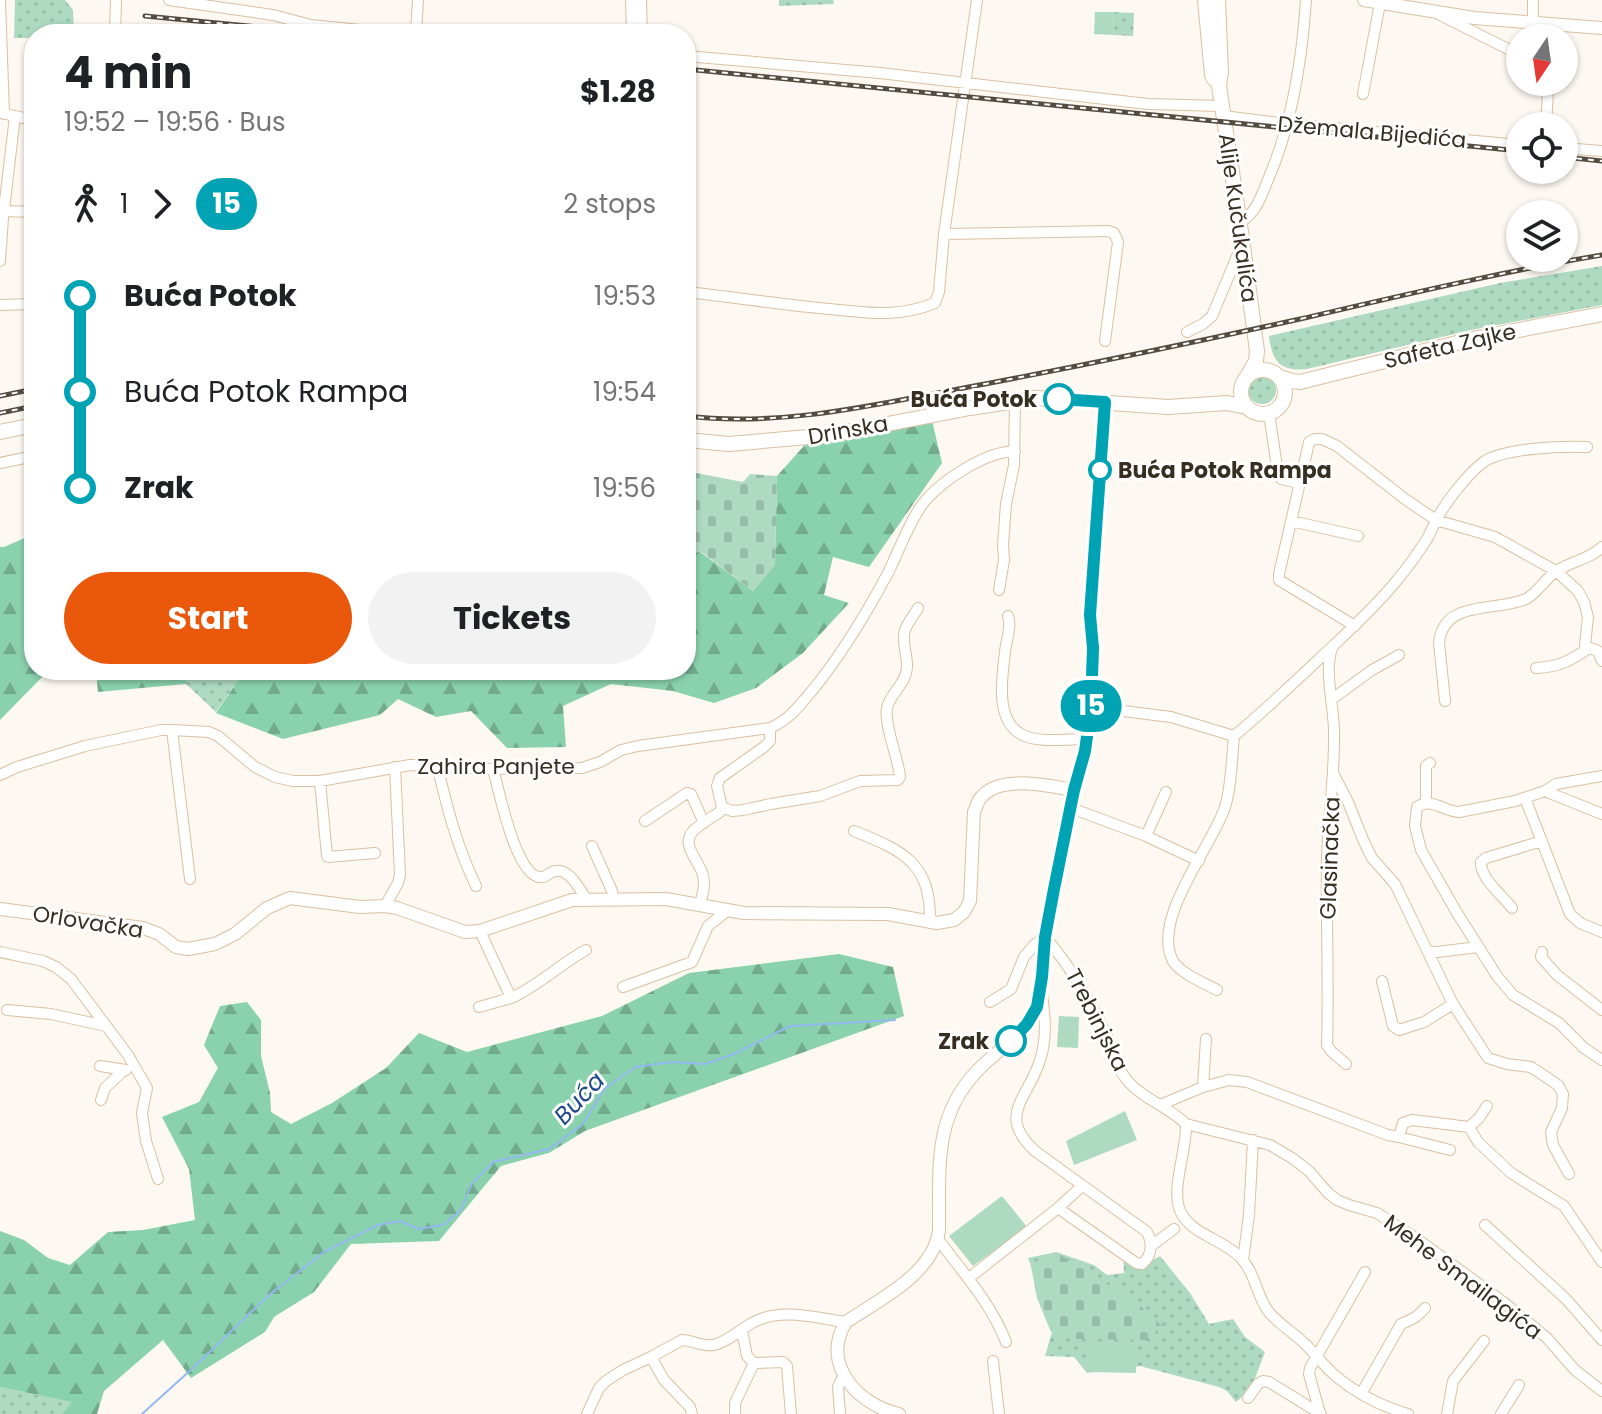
<!DOCTYPE html>
<meta charset="utf-8">
<style>
:root{--surface:#fff;--page:#f2f2f2;--text:#202124;--muted:#757577;--accent:#ea580c}
body{margin:0;font-family:Poppins,sans-serif;background:var(--page);color:var(--text);height:100vh;display:flex;flex-direction:column;font-size:30px;white-space:nowrap}
*{box-sizing:border-box;margin:0}
p{font-size:26px;color:var(--muted)}
.icon{flex:none;width:44px;height:44px;fill:none;stroke:currentColor;stroke-width:2;stroke-linecap:round;stroke-linejoin:round}
.map{position:relative;flex:1;overflow:hidden}
.sheet{position:absolute;left:24px;top:24px;width:672px;height:656px;display:flex;flex-direction:column;background:var(--surface);border-radius:32px;box-shadow:0 2px 6px #0004}
.sheet>*{flex:none}
.badge{padding:0 16px;border-radius:26px;font-size:28px;line-height:52px}
.needle{width:52px;rotate:193deg}
.controls{position:absolute;left:1506px;top:24px;display:grid;gap:16px}
.controls a{display:grid;place-items:center;width:72px;height:72px;border-radius:50%;background:var(--surface);box-shadow:0 2px 6px #0004;font-size:40px}
.map>.badge{position:absolute;translate:-50% -50%;box-shadow:0 0 0 4px #fff}
.legs{display:flex;align-items:center;gap:12px;height:88px;padding:0 40px;font-size:26px}
.legs p{margin-inline-start:auto}
.head{display:flex;align-items:center;justify-content:space-between;height:136px;padding:0 40px}
h1{font-size:44px;font-weight:700;line-height:60px}
.primary-button{display:flex;gap:16px;margin-top:auto;padding:16px 40px}
.primary-button a{flex:1;height:92px;border-radius:48px;background:var(--accent);color:#fff;font-size:32px;font-weight:700;line-height:92px;text-align:center}
.primary-button a+a{background:var(--page);color:var(--text)}
ul{padding:0 40px;list-style:none}
li{display:flex;align-items:center;gap:28px;height:96px;font-size:30px}
li i{display:grid;place-items:center;width:12px;height:100%;margin:0 10px;background:currentColor}
li i::after{content:'';width:20px;height:20px;margin:-10px;border:6px solid;border-radius:50%;background:var(--surface)}
li p{margin-inline-start:auto}
li:first-child i{background:linear-gradient(#0000 50%,currentColor 0)}
li:last-child i{background:linear-gradient(currentColor 50%,#0000 0)}
.map>svg:first-child{display:block}
.grass{fill:url(#grass-dots)}
.forest{fill:url(#forest-firs)}
.cemetery{fill:url(#cemetery-stones)}
.pitch{fill:#aedac2}
.lines{fill:none;stroke-linecap:round;stroke-linejoin:round}
.stream{stroke:#94b8f0;stroke-width:2}
.minor-casing{stroke:#d9c1a2;stroke-width:12}
.tertiary-casing{stroke:#d9c1a2;stroke-width:14}
.secondary-casing{stroke:#d9c1a2;stroke-width:16}
.minor{stroke:#fff;stroke-width:10}
.tertiary{stroke:#fff;stroke-width:12}
.secondary{stroke:#fff;stroke-width:14}
.rail-casing{stroke:#554c41;stroke-width:5}
.rail{stroke:#fff;stroke-width:2;stroke-dasharray:6;stroke-linecap:butt}
.line-1-casing{stroke:#fff;stroke-width:18}
.line-1{stroke:#00a3b4;stroke-width:12}
.stop-1-dot{fill:#fff;stroke:#00a3b4;stroke-width:4}
.labels{text-anchor:middle;dominant-baseline:central;stroke-width:6;stroke-linejoin:round;paint-order:stroke}
.street-label{font-size:22px;fill:#372e22;stroke:#fff}
.stop-label{font-size:22px;font-weight:bold;fill:#372e22;stroke:#fff;text-anchor:end}
.water-label{font-size:24px;font-style:italic;fill:#1d4789;stroke:#fff}
</style>
<div class="map">
<svg width="1602" height="1414" viewBox="0 0 1602 1414">
<defs>
<pattern id="grass-dots" width="8" height="8" patternUnits="userSpaceOnUse" patternTransform="scale(2)"><rect width="8" height="8" fill="#aedac2"/><path d="M2 2h.1M6 6h.1" fill="none" stroke="#96bba6" stroke-width="1.8" stroke-linecap="round"/></pattern>
<pattern id="forest-firs" width="22" height="20" patternUnits="userSpaceOnUse" patternTransform="scale(2)"><rect width="22" height="20" fill="#8ad2ad"/><path d="M5 1l3.5 6h-7zM16 11l3.5 6h-7z" fill="#72ab8c"/></pattern>
<pattern id="cemetery-stones" width="16" height="16" patternUnits="userSpaceOnUse" patternTransform="scale(2)"><rect width="16" height="16" fill="#aedac2"/><path d="M2 7V4a2 2 0 0 1 4 0v3zM10 15v-3a2 2 0 0 1 4 0v3z" fill="#96bba6"/></pattern>
</defs>
<rect width="100%" height="100%" fill="#fdf8f1"/>
<path class="grass" d="M15 0H65L73 10 74 34H34V38H14Z
M779 0H833L834 4 779 6Z
M1114 12 1134 13 1133 36 1113 35Z
M1602 266V305L1471 330 1307 369C1280 372 1272 361 1269 336L1500 283Z
M1248 390a14 14 0 1 1 28 0a14 14 0 1 1-28 0Z
M186 670H245L216 712 186 684Z
M1056 1252 1094 1265 1107 1275 1124 1273 1123 1254 1142 1266 1160 1256 1190 1293 1209 1324 1233 1319 1245 1337 1265 1352 1251 1389 1236 1402 1227 1391 1219 1387 1140 1366 1087 1373 1074 1357 1045 1356 1053 1329 1028 1258Z
M0 1387 73 1402 62 1414H0Z"/>
<path class="forest" d="M930 412 942 463 869 567 833 557 824 595 849 603 803 653 756 688 714 703 673 691 611 684 563 706 566 747 507 748 471 711 436 717 398 699 380 715 283 739 216 713 245 670H686V558L699 551 753 591 775 564 777 476 820 428Z
M34 534V670H49L0 720V547H4Z
M96 670H186V684L98 692Z
M839 954 893 967 904 1016 585 1131 549 1153 501 1166 439 1241 351 1244 314 1292 274 1317 265 1332 191 1378 163 1340 104 1391 97 1414H62L72 1402 0 1387V1231L24 1240 48 1258 70 1265 108 1232 143 1230 195 1220 189 1169 162 1117 199 1102 218 1068 204 1045 220 1006 247 1002 261 1020V1056L270 1093 271 1112 291 1124 332 1103 386 1068 419 1033 467 1052 602 1016 689 973Z"/>
<path class="cemetery" d="M686 471 743 482 750 474 777 476 775 564 753 591 700 551 686 558Z
M1056 1252 1136 1302 1162 1326 1147 1340 1076 1339 1051 1332 1037 1298 1031 1266Z"/>
<path class="pitch" d="M1095 12H1114L1113 35 1094 34Z
M1059 1016 1079 1017 1078 1048 1057 1047Z
M1125 1111 1137 1140 1074 1165 1066 1141Z
M1002 1196 1027 1227 973 1266 949 1236Z
M1090 1344 1137 1345 1136 1373 1090 1372Z"/>
<g class="lines">
<path class="stream" d="M142 1414 194 1367 269 1295 324 1252 378 1225 400 1221 418 1229 443 1225 461 1210 471 1185 493 1162 549 1149 582 1125 605 1088 636 1067 671 1062 705 1064 734 1054 790 1026 895 1020"/>
<g class="minor-casing">
<path id="minor" d="M169 0 273 15 311 25 399 34
M631 0 632 34
M641 0 642 34
M0 2 4 114
M1440 15 1520 55
M1533 22V0
M416 32 418 0
M115 34 116 0
M686 56 880 73 1148 104 1222 106
M1363 94 1380 3
M10 115 34 120
M1223 116 1288 124 1520 145
M1546 126 1548 92 1547 82
M1564 148 1602 151
M4 211 34 212
M1240 222C1255 215 1261 197 1267 182 1291 128 1302 60 1306 0
M944 234 1108 231 1114 233 1118 242 1105 341
M0 261 3 218 15 116
M686 292C734 297 782 305 830 309 868 313 898 318 935 303L939 292 944 234 977 0
M0 305 34 304
M1187 332 1203 324 1212 316 1238 254 1244 251
M1269 413 1278 474 1281 479 1299 483
M0 463 34 456
M1291 521 1358 536
M999 590 1004 560 1003 545 1006 504 1014 465 1015 399
M1008 616C1012 627 1006 640 1005 652 1002 678 994 724 1025 736 1043 743 1067 739 1086 739
M1355 626 1279 580V574L1308 447 1309 442 1315 439H1322L1337 446 1405 499 1436 520 1495 537 1556 571 1578 591 1584 602 1588 617 1585 646 1598 651 1602 661
M1333 646C1323 667 1334 707 1334 731 1335 775 1328 817 1327 861 1326 922 1329 984 1327 1045L1331 1051 1346 1064
M1536 668C1559 667 1570 661 1589 648
M1332 699 1372 670 1399 655
M1445 701 1439 643C1443 599 1497 612 1526 599 1538 593 1546 577 1558 570 1572 561 1590 559 1602 547
M1091 707 1171 717 1234 736
M172 730 190 879
M437 765C447 807 457 847 476 886
M493 769C499 790 515 873 539 877 546 879 549 871 556 871 570 869 580 890 587 900
M0 775 17 767 85 746 161 730H172L209 732 218 736 255 767 275 777 293 781H320L410 765 493 769 582 768 600 762 621 750 638 746 770 728C789 720 798 707 811 692 841 656 866 614 888 573 898 553 911 517 925 501 944 479 985 452 1015 451
M1334 775 1348 802 1364 842 1372 858 1395 884 1453 1004 1488 1058 1507 1064 1531 1067 1558 1085 1563 1094 1562 1108 1551 1132 1553 1145 1569 1174
M1602 776 1556 784 1545 791 1515 801 1459 812C1444 811 1430 797 1417 807L1415 826 1421 850 1457 913 1497 976 1513 995 1559 1023 1584 1048 1602 1060
M320 781 327 856 328 857 375 853
M1545 791 1602 814
M1525 798 1570 914 1580 923 1602 932
M1426 802V766L1430 763
M722 807 732 811 743 810 771 804 820 796 860 781 898 780 900 777C898 757 884 725 887 708 890 693 906 684 907 668 908 656 901 642 905 630 908 622 914 615 918 608
M1071 808 1146 836 1199 861
M645 821 687 793 691 794 704 823
M854 831C904 851 931 863 930 922
M1146 836 1166 792
M592 846 612 891 614 900
M700 904C703 893 706 883 702 872 697 859 681 844 693 831 700 824 711 818 720 812L722 807 717 786 720 778 764 747 770 741V728
M385 906 398 883 400 875 395 767
M1512 908C1502 895 1480 878 1481 862L1486 858 1542 841
M480 931 511 998C538 986 560 964 586 950
M0 952 43 961 56 967 71 979 128 1055 147 1088 142 1113 146 1141 158 1179
M1428 952H1437L1478 947
M1542 952 1541 957 1557 975 1602 1010
M1382 981 1393 1026 1399 1030 1424 1022 1453 1004
M623 987 692 962 708 926 728 910
M1217 990C1204 983 1177 972 1172 959 1153 918 1209 850 1224 810 1231 792 1232 757 1234 736 1269 707 1301 676 1334 645 1356 624 1379 603 1398 579 1408 567 1418 553 1427 539 1430 534 1432 528 1435 523 1443 505 1469 472 1485 461 1506 448 1562 446 1587 447
M1042 995C1045 1015 1047 1036 1041 1057 1030 1098 995 1114 1035 1151L1147 1232C1153 1243 1152 1256 1142 1264L1136 1263 1058 1208
M990 1002 1011 989 1024 957 1034 945 1045 937C1071 967 1088 997 1105 1032 1112 1045 1115 1060 1122 1073 1136 1097 1167 1105 1186 1124 1187 1149 1172 1186 1179 1208 1188 1234 1223 1239 1240 1257 1255 1272 1256 1294 1268 1311 1278 1324 1293 1332 1304 1343 1316 1354 1325 1368 1338 1378 1358 1394 1384 1407 1408 1414
M479 1007 511 998
M7 1010 51 1014 106 1026
M100 1066 126 1070
M1203 1087 1206 1039
M101 1100 105 1088 124 1070
M1160 1105 1203 1087 1229 1080 1247 1082 1388 1135 1399 1137 1403 1123 1412 1120 1469 1127 1478 1142 1511 1173 1564 1206 1602 1262
M1186 1124 1270 1145 1292 1158 1309 1171 1328 1193 1337 1200 1349 1205 1377 1213 1420 1241 1502 1301 1547 1338 1575 1370 1602 1391
M1469 1127 1479 1118 1487 1106
M1399 1137 1450 1150
M1485 1225 1566 1299 1602 1340
M938 1239C963 1273 991 1303 1006 1342
M1151 1246 1174 1229
M1243 1260 1249 1215 1253 1140
M969 1278 1058 1208 1082 1186
M742 1331 747 1356 754 1363
M651 1357 664 1380 690 1407 692 1414
M993 1361 999 1414
M754 1363 783 1362 787 1366 791 1414
M1361 1394 1401 1324C1413 1319 1416 1318 1425 1308
M1248 1398 1258 1384 1263 1381 1269 1382 1321 1414
M1320 1413 1309 1374 1310 1368 1365 1272
M587 1414 599 1388 606 1381 623 1370 651 1357 682 1340C693 1340 702 1347 713 1345 728 1342 739 1330 752 1323 780 1307 816 1318 846 1322
M735 1414V1403L754 1363
M840 1414 838 1387 844 1375
M1447 1414 1453 1381 1484 1341
M1501 1414 1519 1385"/>
</g>
<g class="tertiary-casing">
<path id="tertiary" d="M1364 0 1474 18 1602 28
M0 909 143 928 159 934 176 947 188 949 215 944 235 934 267 908 290 898 360 907 385 906 397 908 465 932 480 931 572 900 666 899 744 913 888 914 937 923 954 920 964 912 970 901 974 812C976 808 977 804 979 800 997 773 1048 786 1074 790
M899 1414C858 1405 820 1364 846 1322 879 1300 933 1274 939 1231 940 1171 932 1118 977 1071 997 1050 1023 1036 1036 1010 1045 990 1043 960 1045 938 1047 922 1051 906 1053 890 1059 856 1067 823 1075 789 1078 775 1083 762 1085 748 1092 704 1094 659 1090 615L1105 402"/>
</g>
<g class="secondary-casing">
<path id="secondary" d="M1205 0 1212 75 1214 79
M1218 0 1221 71 1219 86 1242 238 1257 351 1256 361 1248 375
M1241 392a22 22 0 1 1 44 0a22 22 0 1 1-44 0Z
M1279 377 1292 381 1300 382 1477 338 1602 314
M0 432 34 425
M686 440 729 444 831 435 970 408 1036 398 1168 407 1227 403 1246 407"/>
</g>
<use href="#minor" class="minor"/>
<use href="#tertiary" class="tertiary"/>
<use href="#secondary" class="secondary"/>
<g class="rail-casing">
<path id="rail" d="M145 16 330 34
M686 69 1520 151
M1564 157 1602 161
M0 396 34 389
M0 413 34 406
M686 416C787 428 886 402 985 384 1090 364 1196 342 1300 319 1400 296 1500 272 1602 255"/>
</g>
<use href="#rail" class="rail"/>
</g>
<g class="lines">
<g class="line-1-casing">
<path id="line-1" d="M1011 1041 1027 1024 1037 1007 1042 977 1045 937 1054 889 1074 790 1085 751 1091 707 1093 648 1090 615 1105 402 1059 399"/>
</g>
<use href="#line-1" class="line-1"/>
</g>
<g class="stop-1-dot">
<circle cx="1059" cy="399" r="14"/>
<circle cx="1100" cy="470" r="10"/>
<circle cx="1011" cy="1041" r="14"/>
</g>
<g class="labels">
<g class="street-label">
<text transform="translate(1372 132) rotate(5)">Džemala Bijedića</text>
<text transform="translate(1238 218) rotate(82)">Alije Kučukalića</text>
<text transform="translate(1450 346) rotate(-13)">Safeta Zajke</text>
<text transform="translate(848 430) rotate(-10)">Drinska</text>
<text x="496" y="766">Zahira Panjete</text>
<text transform="translate(1330 858) rotate(-88)">Glasinačka</text>
<text transform="translate(88 922) rotate(9)">Orlovačka</text>
<text transform="translate(1097 1020) rotate(63)">Trebinjska</text>
<text transform="translate(1463 1277) rotate(37)">Mehe Smailagića</text>
</g>
<g class="stop-label">
<text x="1037" y="399">Buća Potok</text>
<text x="1118" y="470" text-anchor="start">Buća Potok Rampa</text>
<text x="989" y="1041">Zrak</text>
</g>
<g class="water-label">
<text transform="translate(579 1098) rotate(-47)">Buća</text>
</g>
</g>
</svg>
<div class="controls">
<a><svg class="needle" viewBox="-14 -14 28 28"><path d="M0-13l5 13h-10z" fill="#e53935"/><path d="M0 13l5-13h-10z" fill="#757577"/></svg></a>
<a><svg class="icon" aria-label="locate" viewBox="0 0 24 24"><circle cx="12" cy="12" r="6"/><path d="M12 2v4M12 18v4M2 12h4M18 12h4"/></svg></a>
<a><svg class="icon" aria-label="layers" viewBox="0 0 24 24"><path d="M12 4l9 5-9 5-9-5zM3 14l9 5 9-5"/></svg></a>
</div>
<b class="badge" style="left:1091px;top:706px;background:#00a3b4;color:#fff">15</b>
<section class="sheet">
<div class="head"><div><h1>4 min</h1><p>19:52 – 19:56 · Bus</p></div><b>$1.28</b></div>
<div class="legs"><svg class="icon" aria-label="walk" viewBox="0 0 24 24"><circle cx="13" cy="4" r="2"/><path d="M13 8l-2 6 4 7M11 14l-3 7M7 12l3-4h3l4 4"/></svg>1<svg class="icon" aria-label="forward" viewBox="0 0 24 24"><path d="M9 5l7 7-7 7"/></svg><b class="badge" style="background:#00a3b4;color:#fff">15</b><p>2 stops</p></div>
<ul>
<li><i style="color:#00a3b4"></i><b>Buća Potok</b><p>19:53</p></li>
<li><i style="color:#00a3b4"></i><span>Buća Potok Rampa</span><p>19:54</p></li>
<li><i style="color:#00a3b4"></i><b>Zrak</b><p>19:56</p></li>
</ul>
<div class="primary-button"><a>Start</a><a>Tickets</a></div>
</section>
</div>
